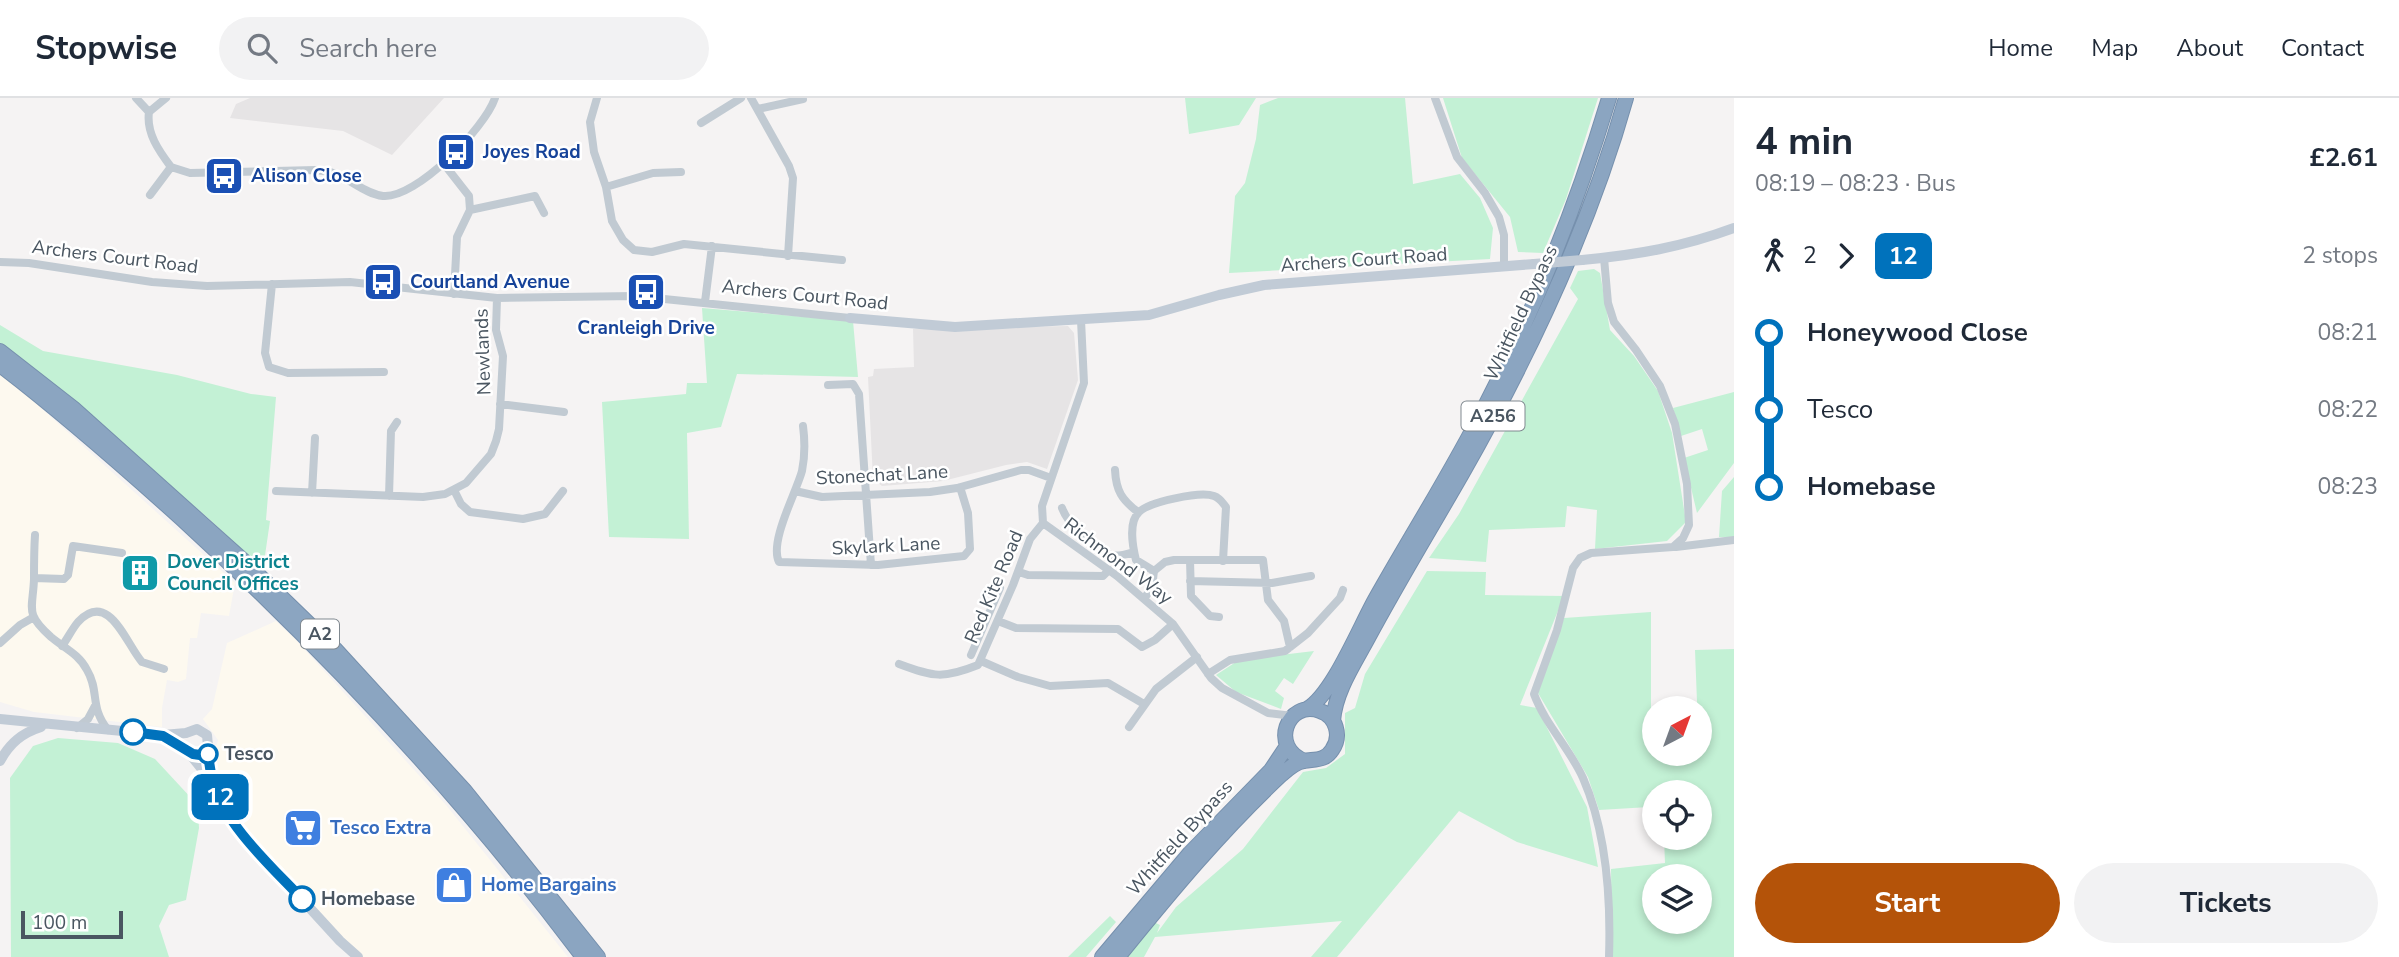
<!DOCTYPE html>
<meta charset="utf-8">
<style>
:root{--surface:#fff;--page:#f2f2f3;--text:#1f2937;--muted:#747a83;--line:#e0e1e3;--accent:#b45309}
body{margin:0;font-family:"Nunito Sans",sans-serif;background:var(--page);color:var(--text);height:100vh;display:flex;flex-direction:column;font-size:26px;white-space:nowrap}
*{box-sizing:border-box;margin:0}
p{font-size:23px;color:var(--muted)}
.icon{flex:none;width:38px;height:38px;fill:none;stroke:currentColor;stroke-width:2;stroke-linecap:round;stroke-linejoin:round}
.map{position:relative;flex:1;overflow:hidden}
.panel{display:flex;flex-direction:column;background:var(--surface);width:665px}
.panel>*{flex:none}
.badge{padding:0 14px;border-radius:10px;font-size:24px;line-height:46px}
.needle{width:46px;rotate:41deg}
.tools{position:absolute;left:1642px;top:598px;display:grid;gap:14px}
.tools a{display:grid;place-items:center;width:70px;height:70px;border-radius:50%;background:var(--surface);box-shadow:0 4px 10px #0003;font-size:35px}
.scale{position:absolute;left:21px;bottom:18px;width:102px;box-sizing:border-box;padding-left:7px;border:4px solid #4a5661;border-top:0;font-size:19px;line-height:24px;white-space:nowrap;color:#4a5661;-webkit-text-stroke:5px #fff;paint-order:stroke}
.map>.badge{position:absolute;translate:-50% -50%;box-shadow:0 0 0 4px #fff}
.legs{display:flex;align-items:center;gap:10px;height:77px;padding:0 21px;font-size:23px}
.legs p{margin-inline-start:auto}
.head{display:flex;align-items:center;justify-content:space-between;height:119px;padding:0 21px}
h1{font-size:38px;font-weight:700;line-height:52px}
.cta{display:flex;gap:14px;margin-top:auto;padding:14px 21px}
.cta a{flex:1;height:80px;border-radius:42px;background:var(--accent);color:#fff;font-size:28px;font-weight:700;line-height:80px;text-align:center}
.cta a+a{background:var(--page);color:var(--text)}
ul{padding:0 21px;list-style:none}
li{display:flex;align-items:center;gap:24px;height:77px;font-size:26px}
li i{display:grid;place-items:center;width:10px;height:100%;margin:0 9px;background:currentColor}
li i::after{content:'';width:18px;height:18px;margin:-9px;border:5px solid;border-radius:50%;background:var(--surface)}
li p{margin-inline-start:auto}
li:first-child i{background:linear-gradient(#0000 50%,currentColor 0)}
li:last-child i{background:linear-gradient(currentColor 50%,#0000 0)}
header{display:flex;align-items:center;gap:42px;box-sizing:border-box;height:98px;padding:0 35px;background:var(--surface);border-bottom:2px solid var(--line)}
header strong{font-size:33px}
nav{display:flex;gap:38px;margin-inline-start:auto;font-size:24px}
.search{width:490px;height:63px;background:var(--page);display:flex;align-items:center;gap:18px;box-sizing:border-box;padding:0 24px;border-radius:38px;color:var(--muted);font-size:26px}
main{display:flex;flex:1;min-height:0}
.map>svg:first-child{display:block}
.commercial{fill:#fdf9ef}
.education{fill:#e6e4e5}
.green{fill:#c3f1d5;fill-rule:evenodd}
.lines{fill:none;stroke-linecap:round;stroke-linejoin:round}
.highway-casing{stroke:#7690ad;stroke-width:16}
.street{stroke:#c1cad2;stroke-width:8}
.secondary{stroke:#c1cbd6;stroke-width:10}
.highway{stroke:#8ba5c1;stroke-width:14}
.secondary-bridge{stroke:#c1cbd6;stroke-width:10}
.line-1-casing{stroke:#fff;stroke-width:16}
.line-1{stroke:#0072bc;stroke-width:10}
.stop-1-dot{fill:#fff;stroke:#0072bc;stroke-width:3.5}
.labels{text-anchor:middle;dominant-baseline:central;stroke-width:5;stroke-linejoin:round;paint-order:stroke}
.shield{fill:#fff;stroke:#808990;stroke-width:2}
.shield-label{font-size:18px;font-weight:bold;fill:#4a5661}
.transit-label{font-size:19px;font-weight:bold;fill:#164399;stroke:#fff;text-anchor:start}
.street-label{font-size:19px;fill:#4a5661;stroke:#fff}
.culture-label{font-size:19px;font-weight:bold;fill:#0d838f;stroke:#fff;text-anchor:start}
.stop-label{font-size:19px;font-weight:bold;fill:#4a5661;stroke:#fff;text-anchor:start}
.shop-label{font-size:19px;font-weight:bold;fill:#366cbe;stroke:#fff;text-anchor:start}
</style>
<header>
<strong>Stopwise</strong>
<div class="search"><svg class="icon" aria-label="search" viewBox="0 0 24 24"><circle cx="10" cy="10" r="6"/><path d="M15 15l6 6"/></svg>Search here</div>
<nav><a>Home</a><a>Map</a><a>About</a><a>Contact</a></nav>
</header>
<main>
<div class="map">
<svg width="1734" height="859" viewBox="0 0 1734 859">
<rect width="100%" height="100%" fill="#f5f3f3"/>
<path class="commercial" d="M0 273 235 485 229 518 201 515 197 540H190L186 581 178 584 167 582 162 610V629L34 614 0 604Z
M276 523 295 541 446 707 568 859H358L260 757 224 706 212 662 218 642 203 621 212 611 227 545Z"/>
<path class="education" d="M250 0H444L392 57 343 33 230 20 236 6Z
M1068 228 1074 235 1078 282 1047 371 1027 364 1006 367 943 383 882 388 873 381 868 279 873 278 874 271 914 269 913 231Z"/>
<path class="green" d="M1185 0H1256L1239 27 1189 36Z
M1278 0H1405L1413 86 1460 76 1480 100 1493 130 1490 161 1229 175 1235 98 1245 85 1256 41 1260 7Z
M1443 0H1598L1566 101 1543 155 1518 154 1510 119 1462 60Z
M1594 171 1600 175 1610 232 1634 258 1658 293 1672 335 1686 424 1667 443 1595 451 1597 412 1567 408 1565 429 1489 432 1486 464 1429 460 1459 416 1578 201 1570 190 1578 173Z
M702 210 853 223 858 279 737 276 721 329 687 335 689 441 609 439 602 304 686 296 687 285H707Z
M0 227 43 253 177 277 251 296 276 299 266 422 270 423 263 471 208 420 36 273 0 248Z
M1734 294V365L1697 415 1684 360 1708 352 1702 331 1681 338 1673 310Z
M1734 379V440L1719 439 1722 393Z
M1427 473 1486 474 1485 497 1564 498 1520 607 1537 610 1587 709 1598 769 1517 744 1459 713 1337 859H1311L1342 823 1155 839 1144 859H1125L1152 823 1160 827 1157 835 1176 809 1243 751 1303 674 1326 670 1345 656V615L1355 610 1365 576Z
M1651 514V622L1654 623V656H1699L1695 552 1734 551V859H1612L1611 771 1665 765 1664 740H1699V695H1654V703H1650L1649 709 1599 712 1588 679 1538 595 1564 520ZM1654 779H1699V824H1654Z
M1314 553 1293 586 1284 580 1275 593 1284 600 1281 611 1236 594 1216 577 1239 562Z
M58 640 118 645 155 661 193 702 198 712 199 730 186 802 169 807 159 828 169 859H11L10 680 33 648Z
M1110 818 1116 824 1086 859H1068Z"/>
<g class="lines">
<g class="highway-casing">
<path id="highway" d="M0 253 73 310 245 464 335 551 465 693 598 859
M0 267C63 315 123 368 182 421 328 555 464 700 583 859
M1307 611C1333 596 1360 528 1376 500 1412 436 1451 375 1484 310 1535 211 1577 107 1609 0
M1333 623C1335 594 1354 566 1368 540 1398 484 1431 430 1463 374 1530 256 1589 131 1626 0
M1102 859 1190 755 1271 672 1287 648
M1118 859C1169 796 1222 732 1281 677 1288 671 1295 664 1304 663 1315 661 1325 663 1332 652 1342 638 1336 618 1320 613 1287 601 1269 650 1305 663"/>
</g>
<path class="street" d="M136 0 149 14
M597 0 590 24 594 54 606 89 612 123 623 142 634 152 652 154 684 146 842 162
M751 0 789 68 793 80 788 158
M1435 0 1457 59 1485 95 1499 119 1504 137V168
M758 11 803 1
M149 14C146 35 159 53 171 69L190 75 316 72C321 73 328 73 333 75 349 80 365 96 383 98 416 101 485 30 495 0
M149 14 166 0
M701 25 741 0
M444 66 469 98 470 112 457 139 454 196
M606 89 653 75 681 74
M150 97 171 69
M470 112 535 98 544 115
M1604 160 1608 205 1614 224 1636 252 1660 288 1675 326 1687 386 1689 427 1683 440 1673 449 1591 455 1580 460 1573 470 1557 532 1534 596C1545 626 1570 651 1583 680 1607 735 1611 799 1609 859
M0 164 29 165 152 184 207 188 350 184 497 200 635 198 850 220
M272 186 265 255 269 269 288 275 384 274
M705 204 712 148
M1081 222 1084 285 1042 408 1043 425 1117 478 1173 526 1211 580 1222 590 1268 615 1293 618
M828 287 853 286 859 296 871 467
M500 306 564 314
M803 328C805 343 805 358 802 373 796 395 769 444 779 464L878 467 964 458 970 451 968 415 960 389
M1115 372C1116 393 1122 402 1138 414
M454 392 461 406 470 414 523 421 545 416 563 393
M276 393 423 399 445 396 466 385 491 356 496 343 499 331 503 258 496 232 497 200
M795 393 822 399 930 394 957 390 1021 372H1029L1051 380
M312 395 315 340
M389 398 391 333 397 324
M1062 410C1068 426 1094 453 1111 457 1118 459 1127 456 1134 454
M35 437C34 452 34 466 34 481 33 511 24 515 51 539 64 550 79 556 87 572 100 594 89 608 108 632
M1676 449 1734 442
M1190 462 1191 498 1210 518 1219 519
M1154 473 1136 462C1133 450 1128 424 1139 414 1149 404 1200 393 1214 398 1220 400 1222 404 1226 409L1223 463
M1019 474 1028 477 1103 478 1109 472
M34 480 64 481 68 477 73 448 122 455
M1190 483 1272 485 1311 478
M1144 501 1152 489 1154 473 1165 464 1174 462H1263L1268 502 1284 523 1290 549
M998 523 1016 530 1118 531 1142 549 1155 542 1173 526
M0 545 20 527 34 519
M62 548C68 540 72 531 78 524 109 491 126 546 142 564L164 571
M971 557 1000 490
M981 563 1018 579 1050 588 1108 585 1144 606
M899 566C934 579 943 581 978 567L1013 487 1030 441 1043 425
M1208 576 1230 562 1285 553 1308 535 1340 500 1343 492
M1129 629 1156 591 1197 559
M77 630 88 621 95 608"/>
<path class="secondary" d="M1582 162C1636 157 1683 149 1734 130
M850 220 955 229 1149 217 1219 197 1264 187 1534 166
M0 621 163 637 186 635 197 631 207 637 208 648 203 655 193 656 184 649 163 637
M207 651 213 683
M189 655 213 685 241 735 340 843 358 859
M0 663C10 645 22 635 41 629"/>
<use href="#highway" class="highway"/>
<path class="secondary-bridge" d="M1534 166 1582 162"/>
</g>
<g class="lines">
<g class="line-1-casing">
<path id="line-1" d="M133 634 163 638 193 656 200 657 207 651C209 662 210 673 213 684 225 727 272 769 302 801"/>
</g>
<use href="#line-1" class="line-1"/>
</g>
<defs>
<g id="bus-square" transform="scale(2.0125)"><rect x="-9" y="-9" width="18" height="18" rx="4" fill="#1a4fb4" stroke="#fff"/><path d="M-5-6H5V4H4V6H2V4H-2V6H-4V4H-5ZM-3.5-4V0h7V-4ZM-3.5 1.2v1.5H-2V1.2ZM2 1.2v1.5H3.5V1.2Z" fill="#fff"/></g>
<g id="building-square" transform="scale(2.0125)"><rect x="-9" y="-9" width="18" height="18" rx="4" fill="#0f9aa8" stroke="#fff"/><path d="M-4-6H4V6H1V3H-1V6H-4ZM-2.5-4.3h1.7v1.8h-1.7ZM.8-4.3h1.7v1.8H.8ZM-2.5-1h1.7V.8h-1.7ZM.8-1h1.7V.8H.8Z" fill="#fff"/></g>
<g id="supermarket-square" transform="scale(2.0125)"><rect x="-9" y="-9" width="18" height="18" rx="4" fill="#3f7fe0" stroke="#fff"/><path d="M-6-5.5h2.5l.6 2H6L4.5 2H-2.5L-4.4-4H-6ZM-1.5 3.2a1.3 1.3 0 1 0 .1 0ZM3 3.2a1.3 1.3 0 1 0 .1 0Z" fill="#fff"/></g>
<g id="shop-square" transform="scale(2.0125)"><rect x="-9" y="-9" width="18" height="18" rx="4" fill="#3f7fe0" stroke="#fff"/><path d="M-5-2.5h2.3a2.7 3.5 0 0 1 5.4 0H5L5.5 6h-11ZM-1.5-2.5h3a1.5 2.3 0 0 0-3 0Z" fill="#fff"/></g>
</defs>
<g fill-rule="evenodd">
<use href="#bus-square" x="456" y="54"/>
<use href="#bus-square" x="224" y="78"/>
<use href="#bus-square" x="383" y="184"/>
<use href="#bus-square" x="646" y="194"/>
<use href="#building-square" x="140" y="475"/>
<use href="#supermarket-square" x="303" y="730"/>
<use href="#shop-square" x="454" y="787"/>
</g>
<g class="stop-1-dot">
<circle cx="133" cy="634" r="12"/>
<circle cx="208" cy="656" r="9"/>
<circle cx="302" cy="801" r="12"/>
</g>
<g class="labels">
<g class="shield">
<rect x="1461.5" y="303.5" width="63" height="29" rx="5"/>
<rect x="301" y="521.5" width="38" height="29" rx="5"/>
</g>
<g class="shield-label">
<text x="1493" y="318">A256</text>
<text x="320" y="536">A2</text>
</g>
<g class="transit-label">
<text x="483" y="54">Joyes Road</text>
<text x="251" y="78">Alison Close</text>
<text x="410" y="184">Courtland Avenue</text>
<text x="646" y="230" text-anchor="middle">Cranleigh Drive</text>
</g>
<g class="street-label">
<text transform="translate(115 159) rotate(7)">Archers Court Road</text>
<text transform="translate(1364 162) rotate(-4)">Archers Court Road</text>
<text transform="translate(805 197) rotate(6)">Archers Court Road</text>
<text transform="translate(1521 215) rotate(-65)">Whitfield Bypass</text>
<text transform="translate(483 254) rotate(-92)">Newlands</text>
<text transform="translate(882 377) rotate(-3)">Stonechat Lane</text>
<text transform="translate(886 448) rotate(-3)">Skylark Lane</text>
<text transform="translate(1118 463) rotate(37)">Richmond Way</text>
<text transform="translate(994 489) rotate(-67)">Red Kite Road</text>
<text transform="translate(1180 740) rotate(-48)">Whitfield Bypass</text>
</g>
<g class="culture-label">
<text x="167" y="464">Dover District<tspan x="167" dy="22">Council Offices</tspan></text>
</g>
<g class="stop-label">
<text x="224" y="656">Tesco</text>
<text x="321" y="801">Homebase</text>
</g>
<g class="shop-label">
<text x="330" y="730">Tesco Extra</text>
<text x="481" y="787">Home Bargains</text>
</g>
</g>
</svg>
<div class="tools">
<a><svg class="needle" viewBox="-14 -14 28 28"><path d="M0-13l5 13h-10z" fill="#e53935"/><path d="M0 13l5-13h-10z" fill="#747a83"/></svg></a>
<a><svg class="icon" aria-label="locate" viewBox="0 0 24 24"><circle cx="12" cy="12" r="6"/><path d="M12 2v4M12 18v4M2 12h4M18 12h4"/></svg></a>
<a><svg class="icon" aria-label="layers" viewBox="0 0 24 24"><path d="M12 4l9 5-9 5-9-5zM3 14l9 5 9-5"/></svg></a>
</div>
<div class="scale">100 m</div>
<b class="badge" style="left:220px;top:699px;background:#0072bc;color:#fff">12</b>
</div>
<section class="panel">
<div class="head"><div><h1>4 min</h1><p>08:19 – 08:23 · Bus</p></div><b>£2.61</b></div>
<div class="legs"><svg class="icon" aria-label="walk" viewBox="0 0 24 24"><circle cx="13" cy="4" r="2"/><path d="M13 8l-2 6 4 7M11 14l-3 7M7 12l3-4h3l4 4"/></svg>2<svg class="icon" aria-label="forward" viewBox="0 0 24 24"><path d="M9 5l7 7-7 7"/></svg><b class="badge" style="background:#0072bc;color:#fff">12</b><p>2 stops</p></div>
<ul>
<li><i style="color:#0072bc"></i><b>Honeywood Close</b><p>08:21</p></li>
<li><i style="color:#0072bc"></i><span>Tesco</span><p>08:22</p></li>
<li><i style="color:#0072bc"></i><b>Homebase</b><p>08:23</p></li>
</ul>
<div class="cta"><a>Start</a><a>Tickets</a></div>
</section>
</main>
